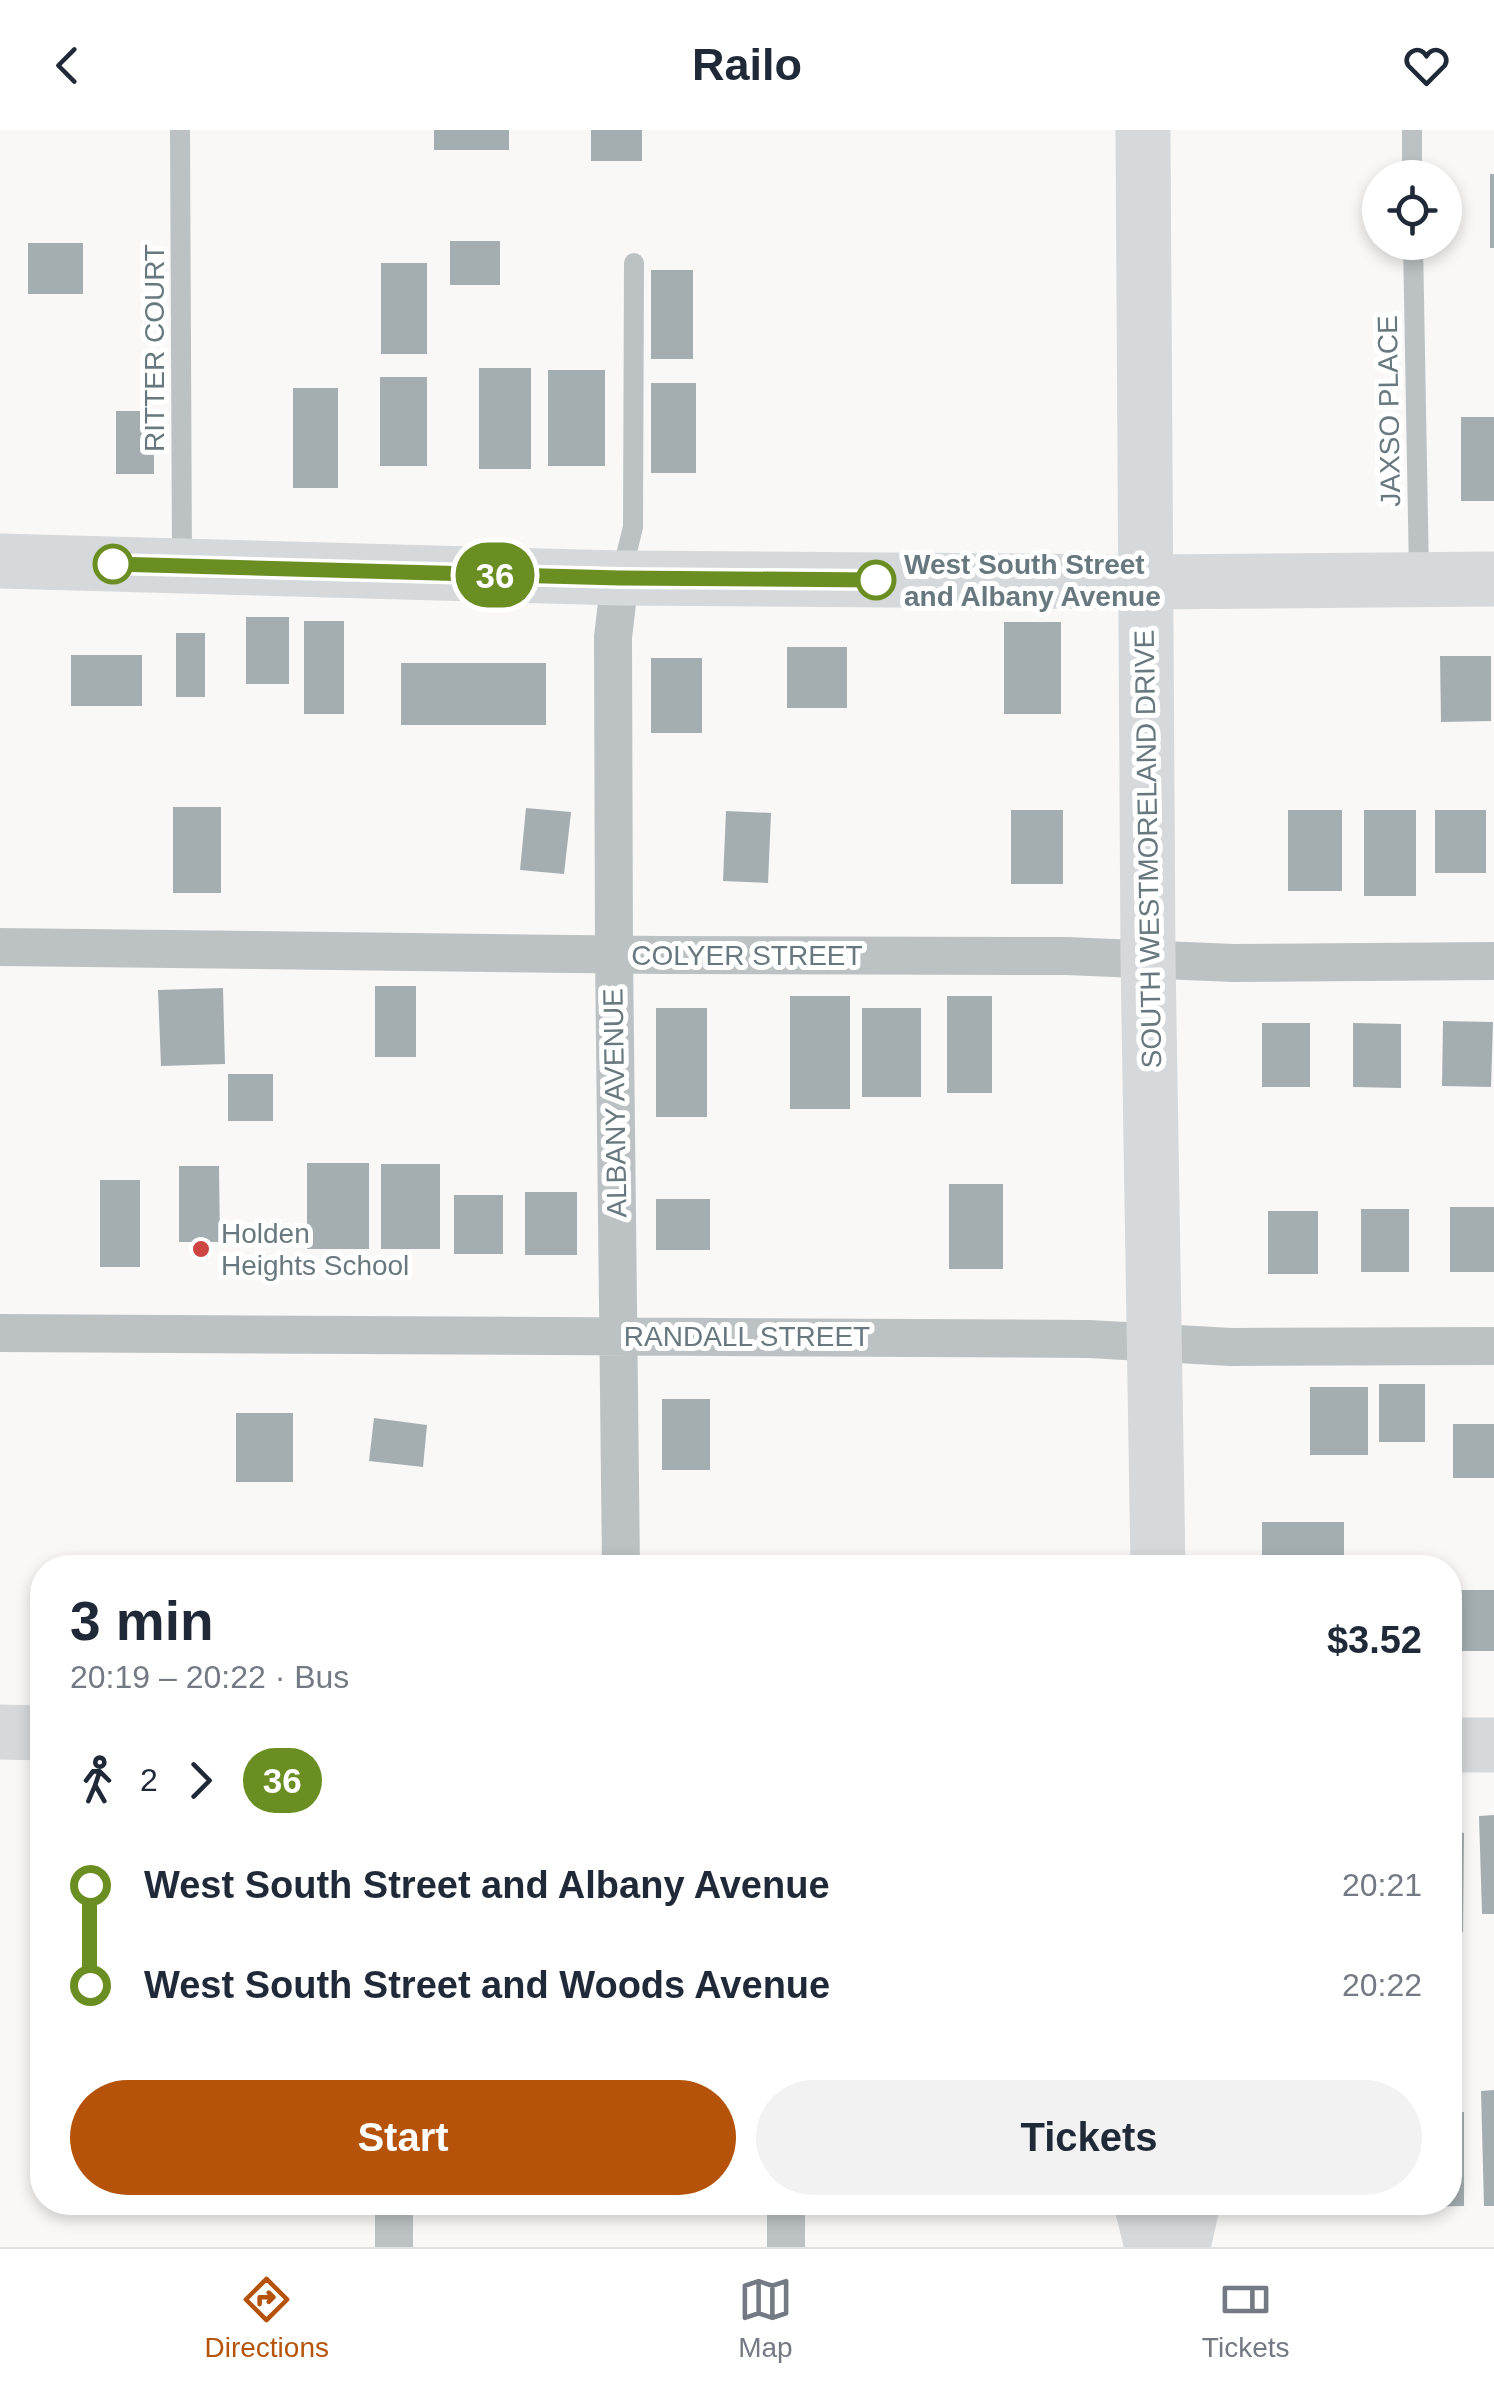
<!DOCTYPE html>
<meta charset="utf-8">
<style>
:root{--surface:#fff;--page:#f2f2f3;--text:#1f2937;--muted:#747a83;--line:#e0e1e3;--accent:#b45309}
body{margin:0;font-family:Helvetica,sans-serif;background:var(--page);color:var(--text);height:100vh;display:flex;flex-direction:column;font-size:38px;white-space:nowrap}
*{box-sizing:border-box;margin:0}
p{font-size:32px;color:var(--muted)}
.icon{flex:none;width:55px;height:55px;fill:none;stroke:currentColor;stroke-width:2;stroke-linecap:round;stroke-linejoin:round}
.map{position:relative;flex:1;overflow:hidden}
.panel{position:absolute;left:30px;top:1425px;width:1432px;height:660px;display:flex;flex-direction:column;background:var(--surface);border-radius:40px;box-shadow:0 5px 15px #0003}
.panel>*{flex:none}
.badge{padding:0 20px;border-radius:32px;font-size:35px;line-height:65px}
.controls{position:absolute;left:1362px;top:30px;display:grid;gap:20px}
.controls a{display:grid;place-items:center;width:100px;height:100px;border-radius:50%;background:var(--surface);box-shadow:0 5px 15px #0003;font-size:50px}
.map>.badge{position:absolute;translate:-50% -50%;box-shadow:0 0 0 5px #fff}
.legs{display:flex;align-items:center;gap:15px;height:110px;padding:0 40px;font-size:32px}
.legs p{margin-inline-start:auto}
.head{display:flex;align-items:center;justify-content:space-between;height:170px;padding:0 40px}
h1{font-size:55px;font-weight:600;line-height:75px}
.primary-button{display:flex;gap:20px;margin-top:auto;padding:20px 40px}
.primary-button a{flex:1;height:115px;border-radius:60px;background:var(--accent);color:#fff;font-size:40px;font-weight:600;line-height:115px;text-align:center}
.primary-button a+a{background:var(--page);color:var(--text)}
ul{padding:0 40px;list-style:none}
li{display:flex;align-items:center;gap:35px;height:100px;font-size:38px}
li i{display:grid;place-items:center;width:15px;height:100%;margin:0 12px;background:currentColor}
li i::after{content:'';width:25px;height:25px;margin:-12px;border:8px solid;border-radius:50%;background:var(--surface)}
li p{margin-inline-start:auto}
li:first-child i{background:linear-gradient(#0000 50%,currentColor 0)}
li:last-child i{background:linear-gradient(currentColor 50%,#0000 0)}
header{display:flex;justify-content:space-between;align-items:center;height:130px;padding:0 40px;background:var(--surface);font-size:45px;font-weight:600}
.dock{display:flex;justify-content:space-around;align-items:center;height:140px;border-top:2px solid var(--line);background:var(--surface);font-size:28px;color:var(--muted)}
.dock a{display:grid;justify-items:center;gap:5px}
.dock .current{color:var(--accent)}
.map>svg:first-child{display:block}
.building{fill:#a4aeb1}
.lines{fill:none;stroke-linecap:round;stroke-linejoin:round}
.lane{stroke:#bcc2c4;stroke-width:20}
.street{stroke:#bcc2c4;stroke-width:38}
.secondary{stroke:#d5d9db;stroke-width:55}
.line-1-casing{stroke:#fff;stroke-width:22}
.line-1{stroke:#6b8e23;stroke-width:15}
.stop-1-dot{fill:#fff;stroke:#6b8e23;stroke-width:5}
.poi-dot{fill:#cd4643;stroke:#fff;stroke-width:4}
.labels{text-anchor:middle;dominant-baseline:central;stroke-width:10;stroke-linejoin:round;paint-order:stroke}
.street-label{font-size:28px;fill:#67797e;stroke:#fff}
.stop-label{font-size:28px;font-weight:bold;fill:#67797e;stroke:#fff;text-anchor:start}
.poi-label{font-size:28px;fill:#67797e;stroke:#fff;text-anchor:start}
</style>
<header><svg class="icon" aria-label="back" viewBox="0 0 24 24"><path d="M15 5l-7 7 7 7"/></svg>Railo<svg class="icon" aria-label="heart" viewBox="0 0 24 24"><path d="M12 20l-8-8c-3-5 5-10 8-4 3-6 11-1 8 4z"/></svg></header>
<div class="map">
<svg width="1494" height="2117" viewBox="0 0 1494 2117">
<rect width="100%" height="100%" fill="#f9f8f7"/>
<path class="building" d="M434 0H509V20H434Z
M591 0H642V31H591Z
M1490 44H1494V118H1490Z
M450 111H500V155H450Z
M28 113H83V164H28Z
M381 133H427V224H381Z
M651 140H693V229H651Z
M479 238H531V339H479Z
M548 240H605V336H548Z
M380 247H427V336H380Z
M651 253H696V343H651Z
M293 258H338V358H293Z
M116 281H154V344H116Z
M1461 287H1494V371H1461Z
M246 487H289V554H246Z
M304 491H344V584H304Z
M1004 492H1061V584H1004Z
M176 503H205V567H176Z
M787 517H847V578H787Z
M71 525H142V576H71Z
M1440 526H1491V591L1441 592Z
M651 528H702V603H651Z
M401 533H546V595H401Z
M173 677H221V763H173Z
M526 678 571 682 564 744 520 740Z
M1011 680H1063V754H1011Z
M1288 680H1342V761H1288Z
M1364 680H1416V766H1364Z
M1435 680H1486V743H1435Z
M726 681 771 683 768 753 723 751Z
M375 856H416V927H375Z
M223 858 225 934 161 936 158 860Z
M790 866H850V979H790Z
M947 866H992V963H947Z
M656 878H707V987H656Z
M862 878H921V967H862Z
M1443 891 1493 892 1491 957 1442 956Z
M1262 893H1310V957H1262Z
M1353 893 1401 894V958L1353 957Z
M228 944H273V991H228Z
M307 1033H369V1119H307Z
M381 1034H440V1119H381Z
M179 1036H219L220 1112H179Z
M100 1050H140V1137H100Z
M949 1054H1003V1139H949Z
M525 1062H577V1125H525Z
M454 1065H503V1124H454Z
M656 1069H710V1120H656Z
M1450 1077H1494V1142H1450Z
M1361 1079H1409V1142H1361Z
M1268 1081H1318V1144H1268Z
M1379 1254H1425V1312H1379Z
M1310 1257H1368V1325H1310Z
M662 1269H710V1340H662Z
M236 1283H293V1352H236Z
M374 1288 427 1295 423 1337 369 1331Z
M1453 1294H1494V1348H1453Z
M1262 1392H1344V1438H1262Z
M527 1430H577V1438H527Z
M1015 1430H1065V1438H1015Z
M1450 1460H1494V1521H1450Z
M1494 1685V1784H1482L1479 1686Z
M1450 1702 1464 1703 1463 1802H1450Z
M1494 1960V2076H1484L1481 1961Z
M1450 1982H1464V2076L1415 2077V2072H1450Z
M466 2072H549V2081H466Z
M670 2072H722V2084H670Z"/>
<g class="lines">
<path class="lane" d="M180 0 182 433
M1412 0V48
M1413 112 1419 445
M621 446 633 397 634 133"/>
<path class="street" d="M620 448 613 507 614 824 621 1438
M0 817 661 825 1066 826 1234 833 1494 831
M0 1203 1089 1209 1231 1217 1494 1216
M394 2072V2117
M786 2072V2117"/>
<path class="secondary" d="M1143 0 1148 828 1158 1438
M0 431 620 448 1145 452 1494 449
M0 1602 42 1603
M1450 1615H1494
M1141 2072 1152 2117
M1183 2117 1193 2072"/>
</g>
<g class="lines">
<g class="line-1-casing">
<path id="line-1" d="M113 434 620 448 876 450"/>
</g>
<use href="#line-1" class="line-1"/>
</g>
<g class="stop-1-dot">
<circle cx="113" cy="434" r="18"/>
<circle cx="876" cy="450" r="18"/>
</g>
<circle class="poi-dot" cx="201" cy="1119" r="10"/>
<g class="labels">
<g class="street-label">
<text transform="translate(154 218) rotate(-90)">RITTER COURT</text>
<text transform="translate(1389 281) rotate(-91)">JAXSO PLACE</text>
<text transform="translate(1148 719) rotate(-91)">SOUTH WESTMORELAND DRIVE</text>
<text x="747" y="825">COLYER STREET</text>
<text transform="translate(615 973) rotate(-91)">ALBANY AVENUE</text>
<text x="747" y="1206">RANDALL STREET</text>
</g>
<g class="stop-label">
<text x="904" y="434">West South Street<tspan x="904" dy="32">and Albany Avenue</tspan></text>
</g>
<g class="poi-label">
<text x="221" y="1103">Holden<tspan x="221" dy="32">Heights School</tspan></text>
</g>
</g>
</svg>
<div class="controls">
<a><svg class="icon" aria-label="locate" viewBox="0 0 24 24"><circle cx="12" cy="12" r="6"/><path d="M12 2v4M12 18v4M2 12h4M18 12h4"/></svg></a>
</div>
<b class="badge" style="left:495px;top:445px;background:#6b8e23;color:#fff">36</b>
<section class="panel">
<div class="head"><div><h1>3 min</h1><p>20:19 – 20:22 · Bus</p></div><b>$3.52</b></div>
<div class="legs"><svg class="icon" aria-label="walk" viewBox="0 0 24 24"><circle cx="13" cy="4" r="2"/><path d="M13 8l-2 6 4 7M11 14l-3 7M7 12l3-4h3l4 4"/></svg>2<svg class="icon" aria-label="forward" viewBox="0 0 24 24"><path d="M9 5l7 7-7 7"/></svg><b class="badge" style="background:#6b8e23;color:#fff">36</b></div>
<ul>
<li><i style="color:#6b8e23"></i><b>West South Street and Albany Avenue</b><p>20:21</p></li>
<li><i style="color:#6b8e23"></i><b>West South Street and Woods Avenue</b><p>20:22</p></li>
</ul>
<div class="primary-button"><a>Start</a><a>Tickets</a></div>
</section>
</div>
<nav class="dock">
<a class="current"><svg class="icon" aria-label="directions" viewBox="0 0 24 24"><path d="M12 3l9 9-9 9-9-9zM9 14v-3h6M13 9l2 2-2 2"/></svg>Directions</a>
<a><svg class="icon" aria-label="map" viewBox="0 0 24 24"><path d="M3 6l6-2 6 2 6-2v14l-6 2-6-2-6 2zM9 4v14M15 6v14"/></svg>Map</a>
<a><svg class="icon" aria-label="tickets" viewBox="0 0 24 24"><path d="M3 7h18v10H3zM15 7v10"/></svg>Tickets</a>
</nav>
